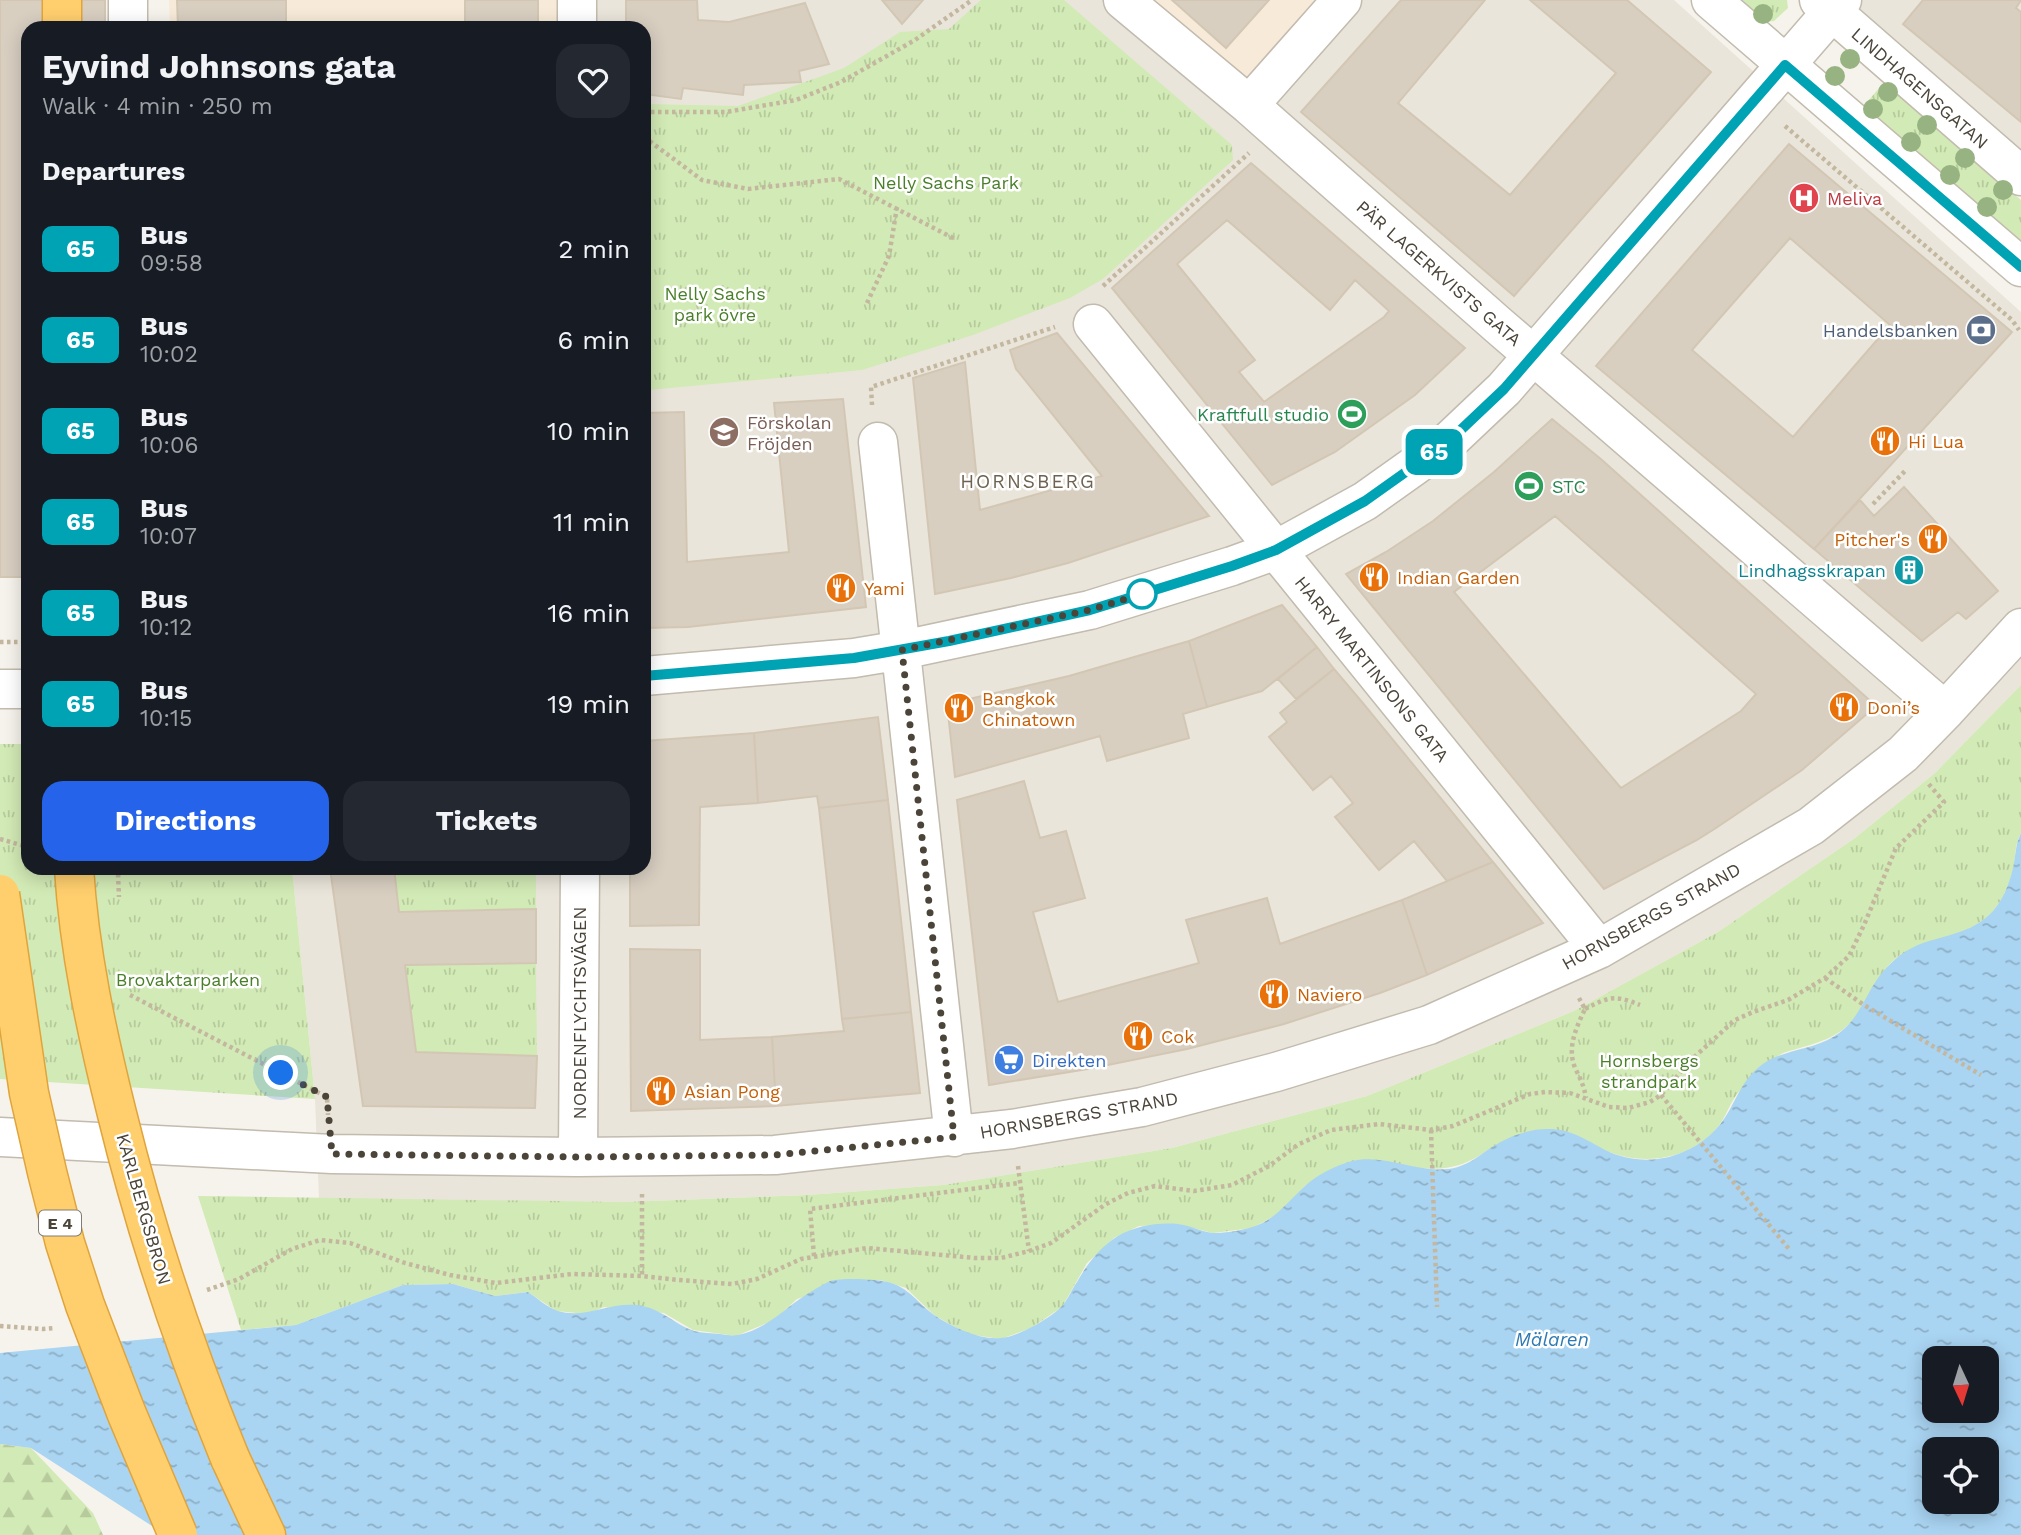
<!DOCTYPE html>
<meta charset="utf-8">
<style>
:root{--surface:#171b24;--page:#242831;--text:#f1f3f6;--muted:#9ea1a6;--accent:#2563eb}
body{margin:0;font-family:"Work Sans",sans-serif;background:var(--page);color:var(--text);height:100vh;display:flex;flex-direction:column;font-size:26px;white-space:nowrap}
*{box-sizing:border-box;margin:0}
p{font-size:23px;color:var(--muted)}
.icon{flex:none;width:38px;height:38px;fill:none;stroke:currentColor;stroke-width:2;stroke-linecap:round;stroke-linejoin:round}
.map{position:relative;flex:1;overflow:hidden}
.sheet{position:absolute;left:21px;top:21px;width:630px;height:854px;display:flex;flex-direction:column;background:var(--surface);border-radius:21px;box-shadow:0 4px 18px #0003}
.sheet>*{flex:none}
.badge{padding:0 14px;border-radius:10px;font-size:24px;line-height:46px}
.needle{width:46px;rotate:176deg}
.buttons{position:absolute;left:1922px;top:1346px;display:grid;gap:14px}
.buttons a{display:grid;place-items:center;width:77px;height:77px;border-radius:14px;background:var(--surface);box-shadow:0 4px 18px #0003;font-size:35px}
.you{position:absolute;width:35px;height:35px;margin:-18px;border:5px solid #fff;border-radius:50%;background:#1a73e8;box-shadow:0 0 0 10px #1a73e833}
.map>.badge{position:absolute;translate:-50% -50%;box-shadow:0 0 0 4px #fff}
h2{padding:0 21px;font-size:26px;line-height:63px}
.round{display:grid;place-items:center;flex:none;width:74px;height:74px;border-radius:21px;background:var(--page)}
.headline{display:flex;align-items:center;justify-content:space-between;height:119px;padding:0 21px}
h1{font-size:33px;font-weight:700;line-height:52px}
.primary-button{display:flex;gap:14px;margin-top:auto;padding:14px 21px}
.primary-button a{flex:1;height:80px;border-radius:21px;background:var(--accent);color:#fff;font-size:28px;font-weight:700;line-height:80px;text-align:center}
.primary-button a+a{background:var(--page);color:var(--text)}
ul{padding:0;list-style:none}
li{display:flex;align-items:center;gap:21px;height:91px;padding:0 21px}
li div{flex:1}
li b{display:block;font-size:26px}
li em{font-style:normal}
li .badge{min-width:77px;font-weight:700;text-align:center}
.map>svg:first-child{display:block}
.residential{fill:#eae5da}
.commercial{fill:#f7ead8}
.grass{fill:url(#grass-tufts)}
.forest{fill:url(#forest-firs)}
.water{fill:url(#water-ripples);fill-rule:evenodd}
.building{fill:#d8cfc1;stroke:#d3c7b4;stroke-width:2;fill-rule:evenodd}
.lines{fill:none;stroke-linecap:round;stroke-linejoin:round}
.minor-casing{stroke:#c2bbae;stroke-width:41}
.highway-casing{stroke:#e0a43c;stroke-width:41}
.path{stroke:#c4b79f;stroke-width:4.5;stroke-dasharray:3.5 3.5;stroke-linecap:butt}
.minor{stroke:#fff;stroke-width:38}
.highway{stroke:#ffcf6e;stroke-width:38}
.highway-bridge-casing{stroke:#e0a43c;stroke-width:41;stroke-linecap:butt}
.highway-bridge{stroke:#ffcf6e;stroke-width:38}
.tree{fill:#97b381}
.line-casing{stroke:#fff;stroke-width:16}
.line{stroke:#00a3b4;stroke-width:10}
.walk{stroke:#4b4439;stroke-width:7;stroke-dasharray:0 12.6}
.stop-dot{fill:#fff;stroke:#00a3b4;stroke-width:3.5}
.labels{text-anchor:middle;dominant-baseline:central;stroke-width:5;stroke-linejoin:round;paint-order:stroke}
.shield{fill:#fff;stroke:#817c74;stroke-width:2}
.shield-label{font-size:16px;font-weight:bold;fill:#4b4439}
.street-label{font-size:18px;fill:#4b4439;stroke:#fff}
.park-label{font-size:18px;fill:#4a7f2a;stroke:#fff}
.health-label{font-size:18px;fill:#be3a42;stroke:#fff;text-anchor:start}
.service-label{font-size:18px;fill:#4e5e75;stroke:#fff;text-anchor:end}
.leisure-label{font-size:18px;fill:#27864d;stroke:#fff;text-anchor:end}
.education-label{font-size:18px;fill:#785e54;stroke:#fff;text-anchor:start}
.food-label{font-size:18px;fill:#c56008;stroke:#fff;text-anchor:start}
.culture-label{font-size:18px;fill:#0d838f;stroke:#fff;text-anchor:end}
.shop-label{font-size:18px;fill:#366cbe;stroke:#fff;text-anchor:start}
.neighbourhood-label{font-size:19px;letter-spacing:2px;fill:#6e6250;stroke:#fff}
.water-label{font-size:19px;font-style:italic;fill:#2e7ab2;stroke:#fff}
</style>
<div class="map">
<svg width="2021" height="1535" viewBox="0 0 2021 1535">
<defs>
<pattern id="grass-tufts" width="24" height="20" patternUnits="userSpaceOnUse" patternTransform="scale(1.75)"><rect width="24" height="20" fill="#d2eab5"/><path d="M3 7l-1-3M5 7V3M7 7l1-3M15 17l-1-3M17 17v-4M19 17l1-3" fill="none" stroke="#b6ca9c"/></pattern>
<pattern id="forest-firs" width="22" height="20" patternUnits="userSpaceOnUse" patternTransform="scale(1.75)"><rect width="22" height="20" fill="#d2eab5"/><path d="M5 1l3.5 6h-7zM16 11l3.5 6h-7z" fill="#b6ca9c"/></pattern>
<pattern id="water-ripples" width="26" height="14" patternUnits="userSpaceOnUse" patternTransform="scale(1.75)"><rect width="26" height="14" fill="#a9d4f2"/><path d="M2 4q2-2 4 0t4 0M15 11q2-2 4 0t4 0" fill="none" stroke="#8caec5"/></pattern>
</defs>
<rect width="100%" height="100%" fill="#f6f3ec"/>
<path class="residential" d="M584 0H1674L2021 312V685L1935 773 1855 838 1718 932 1574 1011 1367 1096 1172 1148 943 1185 808 1195 624 1202 319 1199 315 1099 292 868H644V28H584Z
M1841 0H2021V155Z"/>
<path class="commercial" d="M169 0H584V28H170Z
M1126 0H1337L1247 101Z"/>
<path class="grass" d="M981 0H1064L1232 145 1233 160 1103 279 1070 298 973 335 862 370 649 390 644 386V104L738 106 844 68 900 32 949 29Z
M1739 0H1787L1788 8 1774 21 1765 22Z
M1885 81 2021 200V243L1863 107Z
M2021 685V833C2015 844 2016 852 2014 864 2011 881 2004 899 1992 912 1966 941 1922 935 1894 960 1875 977 1869 1002 1852 1021 1837 1038 1817 1043 1796 1049 1790 1051 1782 1052 1777 1057 1765 1066 1748 1082 1738 1093 1729 1104 1726 1118 1716 1129 1690 1159 1645 1166 1609 1152L1489 1149C1468 1165 1447 1171 1420 1168L1306 1185 1278 1214 1252 1228 1213 1233 1177 1224 1139 1226 1114 1238 1087 1263 1062 1307 1031 1328 1001 1339 967 1334 934 1315 906 1288 880 1280H855L797 1299 774 1320 736 1336 693 1330 664 1313 604 1307 587 1314 556 1311 528 1292 495 1296 453 1284 403 1285 296 1325 241 1330 198 1196 624 1202 808 1195 943 1185 1172 1148 1367 1096 1574 1011 1718 932 1855 838 1935 773Z
M0 744H28V868H292L315 1099 0 1079Z
M394 868H536V909L399 912Z
M536 963 537 1056 416 1052 405 965Z"/>
<path class="forest" d="M0 1444 31 1448 93 1513 103 1535H0Z"/>
<path class="water" d="M2021 833V1535H166L31 1448 0 1444V1353L296 1325 403 1285 453 1284 495 1296 528 1292C537 1298 548 1308 558 1311 585 1319 609 1302 637 1305 661 1308 674 1324 694 1331 702 1333 712 1333 720 1334 726 1335 733 1336 738 1335 769 1329 788 1304 814 1290 815 1289 828 1282 830 1281 843 1278 861 1279 874 1280 906 1282 912 1298 934 1315 952 1327 979 1340 1001 1338 1017 1337 1052 1318 1063 1305 1068 1299 1072 1289 1077 1282 1087 1264 1100 1247 1118 1236 1135 1226 1158 1222 1178 1224 1190 1225 1201 1232 1213 1233 1223 1233 1239 1231 1249 1228 1274 1222 1287 1202 1305 1186 1318 1174 1335 1166 1352 1161 1388 1153 1422 1177 1458 1167 1470 1163 1479 1156 1489 1149 1511 1134 1538 1125 1565 1131 1580 1135 1592 1143 1605 1150 1629 1162 1659 1163 1683 1152 1703 1144 1719 1129 1729 1111 1738 1095 1744 1079 1759 1067 1781 1049 1810 1051 1833 1037 1856 1024 1863 1001 1876 981 1884 969 1896 957 1908 950 1934 935 1966 937 1989 915 2002 903 2009 885 2013 868 2016 855 2015 845 2021 833ZM1934 1358H1986V1410H1934ZM1934 1449H1986V1502H1934Z"/>
<path class="building" d="M0 0H105V28H28V577H0Z
M177 0H286V28H178Z
M465 0H538V28H465Z
M626 0H697L698 20 729 22 805 3 829 64 799 71 801 82 744 85 743 95 683 88 681 99 644 94V28H626Z
M882 0H923L902 24Z
M1172 0H1269L1226 48Z
M1401 0H1485L1398 103 1510 195 1616 73 1530 0H1627L1711 72 1514 296 1301 112Z
M1923 0H2021L2016 8 2021 12V122L1903 24Z
M1789 144 2012 332 1814 549 1596 366ZM1790 238 1890 325 1793 437 1692 350Z
M1251 163 1465 348 1415 395 1335 452 1272 485 1112 288ZM1227 220 1330 310 1355 280 1389 311 1384 317 1264 402 1239 372 1255 360 1177 264Z
M1057 333 1209 516 1068 563 1011 578 935 594 913 378 965 362 980 510 1102 476 1016 369 1010 350Z
M843 399 866 607 688 627 644 628V413L684 412 687 562 789 552 774 403Z
M1552 419 1602 460 1876 706 1802 770 1716 828 1697 840 1604 889 1346 574 1386 552 1433 521 1494 472ZM1555 516 1756 694 1741 711 1621 788 1454 592Z
M1904 487 1998 591 1966 619 1958 612 1922 641 1814 549 1860 500 1874 516Z
M1282 605 1317 647 1262 691 1207 707 1189 641Z
M1189 641 1207 707 1183 714 1189 738 1107 761 1100 736 955 777 947 704 1069 676Z
M1317 647 1334 669 1296 699 1278 679Z
M1334 669 1362 702 1493 862 1447 881 1414 841 1379 870 1335 817 1353 803 1331 776 1313 790 1269 737 1287 722 1280 713Z
M878 717 888 800 819 808 817 796 758 803 754 733Z
M754 733 758 803 700 807 699 925 630 926V868H644V741Z
M1024 781 1040 838 1066 831 1085 898 1033 912 1058 1002 1199 963 1186 920 1267 898 1280 944 1402 900 1427 975 1380 993 1284 1024 1187 1049 1088 1069 989 1085 957 800Z
M888 800 911 1012 842 1019 819 808Z
M1493 862 1543 923 1427 975 1402 900Z
M330 868H394L399 912 536 909V963L405 965 416 1052 537 1056 535 1108 363 1106Z
M630 949 700 950V1040L772 1037 776 1106 631 1111Z
M911 1012 920 1093 776 1106 772 1037 844 1031 842 1019Z"/>
<g class="lines">
<g class="minor-casing">
<path id="minor" d="M128 0V28
M577 0V28
M1123 0 1249 105 1498 325 1945 711
M1711 0 2021 267
M1819 0 2021 176
M1249 105 1342 0
M1093 324 1599 949
M878 442 954 1137
M644 676 854 658 902 650 1090 610 1232 566 1276 550 1365 501 1448 442 1504 389 1842 0
M0 689H28
M0 1137 332 1154 578 1157 775 1155 1012 1129 1142 1107 1276 1072 1429 1025 1599 949 1811 826 1903 754 1945 711 2021 628
M578 1157 580 868"/>
</g>
<g class="highway-casing">
<path id="highway" d="M62 0V28
M230 1458 266 1535"/>
</g>
<path class="path" d="M644 112H726L796 100 841 82 915 40 972 0
M1785 126 2012 320 2019 330
M644 137 702 180 748 189 839 179 955 239
M1103 286 1249 153
M867 303 889 256 897 207
M872 405 871 387 1055 327
M1873 504 1905 471
M0 642H28
M0 839 28 847
M117 874 151 868
M118 874 119 897
M1825 978 1864 1005 1981 1075
M130 995 327 1097 328 1115
M1579 998 1585 1009C1576 1028 1566 1049 1576 1070 1581 1080 1584 1086 1586 1098
M1585 1009C1610 996 1615 995 1640 1005
M1661 1095 1789 1249
M1431 1130 1437 1307
M1018 1166 1029 1251
M642 1194V1276
M814 1256 810 1209 1019 1183
M207 1290 239 1279 292 1249 320 1240 350 1243 405 1263 450 1275 496 1283 572 1274 642 1276 678 1280 732 1284 757 1279 801 1259 867 1248 975 1258H1001L1029 1251 1051 1243 1106 1204 1128 1193 1155 1186 1194 1191 1232 1185 1269 1166 1299 1144 1331 1130 1379 1124 1431 1130 1453 1126 1530 1094 1545 1092 1570 1093 1609 1107 1628 1108 1650 1102 1661 1095 1691 1060 1735 1020 1753 1012 1788 1000 1825 978 1849 956 1864 925 1896 848 1944 802 1927 782
M0 1326 43 1329 54 1328"/>
<use href="#minor" class="minor"/>
<use href="#highway" class="highway"/>
<g class="highway-bridge-casing">
<path id="highway-bridge" d="M74 868C79 951 97 1034 117 1114 146 1232 184 1346 230 1458
M0 894 29 1093 47 1172 65 1243 85 1305 126 1412 178 1535"/>
</g>
<use href="#highway-bridge" class="highway-bridge"/>
</g>
<g class="tree">
<circle cx="1763" cy="14" r="10"/>
<circle cx="1850" cy="59" r="10"/>
<circle cx="1835" cy="76" r="10"/>
<circle cx="1888" cy="92" r="10"/>
<circle cx="1873" cy="109" r="10"/>
<circle cx="1927" cy="125" r="10"/>
<circle cx="1911" cy="142" r="10"/>
<circle cx="1965" cy="158" r="10"/>
<circle cx="1950" cy="175" r="10"/>
<circle cx="2003" cy="190" r="10"/>
<circle cx="1987" cy="207" r="10"/>
</g>
<g class="lines">
<g class="line-casing">
<path id="line" d="M644 676 854 658 949 641 1090 610 1232 566 1276 550 1365 501 1448 442 1504 389 1785 65 2021 267"/>
</g>
<use href="#line" class="line"/>
<path class="walk" d="M281 1073 327 1097 332 1154 578 1157 775 1155 954 1137 902 650 1090 610 1142 594"/>
</g>
<defs>
<g id="hospital-disc" transform="scale(1.575)"><circle r="9.5" fill="#e0444e" stroke="#fff"/><path d="M-5-5h3v3.5h4V-5h3V5h-3V1.5h-4V5h-3Z" fill="#fff"/></g>
<g id="bank-disc" transform="scale(1.575)"><circle r="9.5" fill="#5c6f8a" stroke="#fff"/><path d="M-6-4H6V4H-6ZM0-2.3a2.3 2.3 0 1 0 0 4.6a2.3 2.3 0 1 0 0-4.6Z" fill="#fff"/></g>
<g id="stadium-disc" transform="scale(1.575)"><circle r="9.5" fill="#2e9e5b" stroke="#fff"/><path d="M0-5a6.5 5 0 1 0 0 10a6.5 5 0 1 0 0-10ZM-3.5-1.8h7v3.6h-7Z" fill="#fff"/></g>
<g id="school-disc" transform="scale(1.575)"><circle r="9.5" fill="#8d6e63" stroke="#fff"/><path d="M0-5L7-2L0 1L-7-2ZM-4 1L0 2.5L4 1V4Q0 6-4 4Z" fill="#fff"/></g>
<g id="restaurant-disc" transform="scale(1.575)"><circle r="9.5" fill="#e8710a" stroke="#fff"/><path d="M-5-6h1v4h1v-4h1v4h1v-4h1v5L-1.5 .5V6h-2V.5L-5-1ZM5-6V6H3V1.5H1.5Q1.5-4 5-6Z" fill="#fff"/></g>
<g id="building-disc" transform="scale(1.575)"><circle r="9.5" fill="#0f9aa8" stroke="#fff"/><path d="M-4-6H4V6H1V3H-1V6H-4ZM-2.5-4.3h1.7v1.8h-1.7ZM.8-4.3h1.7v1.8H.8ZM-2.5-1h1.7V.8h-1.7ZM.8-1h1.7V.8H.8Z" fill="#fff"/></g>
<g id="supermarket-disc" transform="scale(1.575)"><circle r="9.5" fill="#3f7fe0" stroke="#fff"/><path d="M-6-5.5h2.5l.6 2H6L4.5 2H-2.5L-4.4-4H-6ZM-1.5 3.2a1.3 1.3 0 1 0 .1 0ZM3 3.2a1.3 1.3 0 1 0 .1 0Z" fill="#fff"/></g>
</defs>
<g fill-rule="evenodd">
<use href="#hospital-disc" x="1804" y="198"/>
<use href="#bank-disc" x="1981" y="330"/>
<use href="#stadium-disc" x="1352" y="414"/>
<use href="#school-disc" x="724" y="432"/>
<use href="#restaurant-disc" x="1885" y="441"/>
<use href="#stadium-disc" x="1529" y="486"/>
<use href="#restaurant-disc" x="1933" y="539"/>
<use href="#building-disc" x="1909" y="570"/>
<use href="#restaurant-disc" x="1374" y="577"/>
<use href="#restaurant-disc" x="841" y="588"/>
<use href="#restaurant-disc" x="1844" y="707"/>
<use href="#restaurant-disc" x="959" y="708"/>
<use href="#restaurant-disc" x="1274" y="994"/>
<use href="#restaurant-disc" x="1138" y="1036"/>
<use href="#supermarket-disc" x="1009" y="1060"/>
<use href="#restaurant-disc" x="661" y="1091"/>
</g>
<circle class="stop-dot" cx="1142" cy="594" r="14"/>
<g class="labels">
<rect class="shield" x="39" y="1210.5" width="42" height="25" rx="5"/>
<g class="shield-label">
<text x="60" y="1223">E 4</text>
</g>
<g class="street-label">
<text transform="translate(1920 88) rotate(41)">LINDHAGENSGATAN</text>
<text transform="translate(1439 273) rotate(41)">PÄR LAGERKVISTS GATA</text>
<text transform="translate(1372 669) rotate(51)">HARRY MARTINSONS GATA</text>
<text transform="translate(1651 916) rotate(-29)">HORNSBERGS STRAND</text>
<text transform="translate(579 1013) rotate(-90)">NORDENFLYCHTSVÄGEN</text>
<text transform="translate(1079 1115) rotate(-10)">HORNSBERGS STRAND</text>
<text transform="translate(144 1209) rotate(74)">KARLBERGSBRON</text>
</g>
<g class="park-label">
<text x="946" y="182">Nelly Sachs Park</text>
<text x="715" y="293">Nelly Sachs<tspan x="715" dy="21">park övre</tspan></text>
<text x="188" y="979">Brovaktarparken</text>
<text x="1649" y="1060">Hornsbergs<tspan x="1649" dy="21">strandpark</tspan></text>
</g>
<g class="health-label">
<text x="1827" y="198">Meliva</text>
</g>
<g class="service-label">
<text x="1958" y="330">Handelsbanken</text>
</g>
<g class="leisure-label">
<text x="1329" y="414">Kraftfull studio</text>
<text x="1552" y="486" text-anchor="start">STC</text>
</g>
<g class="education-label">
<text x="747" y="422">Förskolan<tspan x="747" dy="21">Fröjden</tspan></text>
</g>
<g class="food-label">
<text x="1908" y="441">Hi Lua</text>
<text x="1910" y="539" text-anchor="end">Pitcher's</text>
<text x="1397" y="577">Indian Garden</text>
<text x="864" y="588">Yami</text>
<text x="982" y="698">Bangkok<tspan x="982" dy="21">Chinatown</tspan></text>
<text x="1867" y="707">Doni’s</text>
<text x="1297" y="994">Naviero</text>
<text x="1161" y="1036">Cok</text>
<text x="684" y="1091">Asian Pong</text>
</g>
<g class="culture-label">
<text x="1886" y="570">Lindhagsskrapan</text>
</g>
<g class="shop-label">
<text x="1032" y="1060">Direkten</text>
</g>
<g class="neighbourhood-label">
<text x="1028" y="481">HORNSBERG</text>
</g>
<g class="water-label">
<text x="1552" y="1339">Mälaren</text>
</g>
</g>
</svg>
<div class="buttons">
<a><svg class="needle" viewBox="-14 -14 28 28"><path d="M0-13l5 13h-10z" fill="#e53935"/><path d="M0 13l5-13h-10z" fill="#9ea1a6"/></svg></a>
<a><svg class="icon" aria-label="locate" viewBox="0 0 24 24"><circle cx="12" cy="12" r="6"/><path d="M12 2v4M12 18v4M2 12h4M18 12h4"/></svg></a>
</div>
<div class="you" style="left:281px;top:1073px"></div>
<b class="badge" style="left:1434px;top:452px;background:#00a3b4;color:#fff">65</b>
<section class="sheet">
<div class="headline"><div><h1>Eyvind Johnsons gata</h1><p>Walk · 4 min · 250 m</p></div><a class="round"><svg class="icon" aria-label="heart" viewBox="0 0 24 24"><path d="M12 20l-8-8c-3-5 5-10 8-4 3-6 11-1 8 4z"/></svg></a></div>
<h2>Departures</h2>
<ul>
<li><span class="badge" style="background:#00a3b4;color:#fff">65</span><div><b>Bus</b><p>09:58</p></div><em>2 min</em></li>
<li><span class="badge" style="background:#00a3b4;color:#fff">65</span><div><b>Bus</b><p>10:02</p></div><em>6 min</em></li>
<li><span class="badge" style="background:#00a3b4;color:#fff">65</span><div><b>Bus</b><p>10:06</p></div><em>10 min</em></li>
<li><span class="badge" style="background:#00a3b4;color:#fff">65</span><div><b>Bus</b><p>10:07</p></div><em>11 min</em></li>
<li><span class="badge" style="background:#00a3b4;color:#fff">65</span><div><b>Bus</b><p>10:12</p></div><em>16 min</em></li>
<li><span class="badge" style="background:#00a3b4;color:#fff">65</span><div><b>Bus</b><p>10:15</p></div><em>19 min</em></li>
</ul>
<div class="primary-button"><a>Directions</a><a>Tickets</a></div>
</section>
</div>
